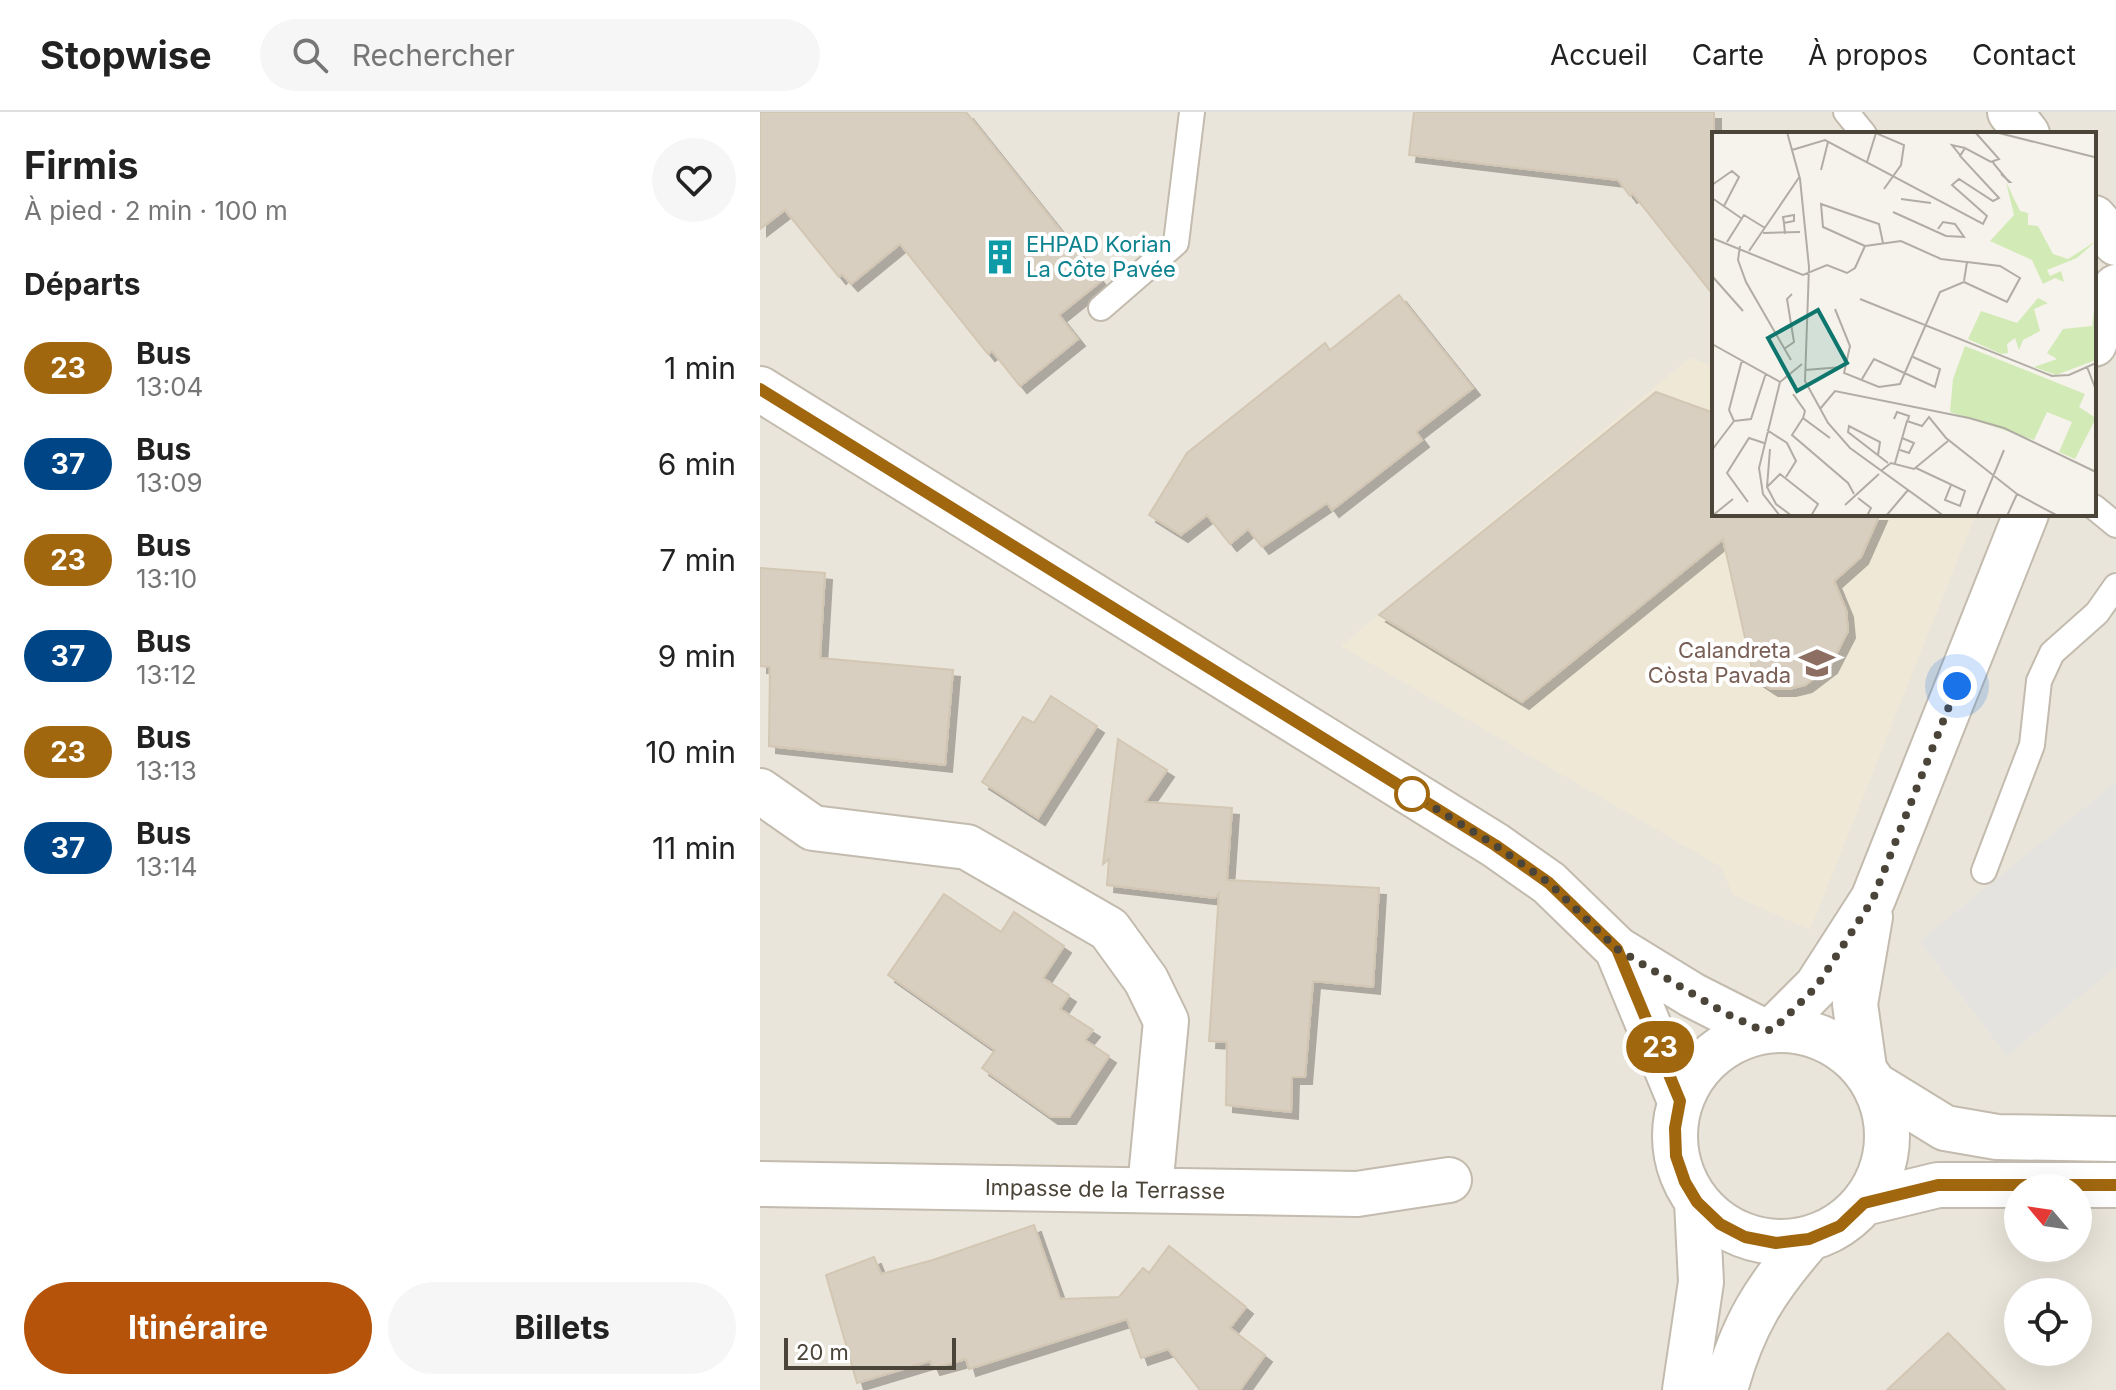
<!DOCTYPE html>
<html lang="fr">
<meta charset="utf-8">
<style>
:root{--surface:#fff;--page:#f6f6f6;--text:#222;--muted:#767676;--line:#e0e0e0;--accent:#b45309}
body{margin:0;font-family:Inter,sans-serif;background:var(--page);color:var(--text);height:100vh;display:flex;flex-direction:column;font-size:30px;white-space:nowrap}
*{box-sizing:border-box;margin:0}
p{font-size:26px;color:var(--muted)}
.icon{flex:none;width:44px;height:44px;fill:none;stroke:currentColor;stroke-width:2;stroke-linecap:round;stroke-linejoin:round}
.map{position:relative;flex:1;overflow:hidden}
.panel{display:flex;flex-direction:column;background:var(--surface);width:760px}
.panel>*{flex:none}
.badge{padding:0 16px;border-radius:26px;font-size:28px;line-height:52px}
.needle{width:52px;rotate:299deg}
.controls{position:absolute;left:1244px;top:1062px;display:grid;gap:16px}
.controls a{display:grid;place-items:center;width:88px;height:88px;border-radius:50%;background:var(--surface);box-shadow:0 8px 32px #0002;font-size:40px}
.scale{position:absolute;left:24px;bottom:20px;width:172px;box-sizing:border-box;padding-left:8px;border:4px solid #4b4439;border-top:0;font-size:22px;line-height:28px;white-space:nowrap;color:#4b4439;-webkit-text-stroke:6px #fff;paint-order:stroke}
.you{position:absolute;width:40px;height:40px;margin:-20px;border:6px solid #fff;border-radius:50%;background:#1a73e8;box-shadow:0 0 0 12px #1a73e833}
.map>.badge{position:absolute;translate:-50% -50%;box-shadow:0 0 0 4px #fff}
h2{padding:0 24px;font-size:30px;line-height:72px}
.round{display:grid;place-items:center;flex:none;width:84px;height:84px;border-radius:42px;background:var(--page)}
.head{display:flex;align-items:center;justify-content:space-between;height:136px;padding:0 24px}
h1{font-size:38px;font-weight:700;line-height:60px}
.button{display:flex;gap:16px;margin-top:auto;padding:16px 24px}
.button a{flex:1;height:92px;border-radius:48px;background:var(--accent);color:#fff;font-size:32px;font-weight:700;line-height:92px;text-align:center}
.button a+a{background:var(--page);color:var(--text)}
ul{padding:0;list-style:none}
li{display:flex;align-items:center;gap:24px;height:96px;padding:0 24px}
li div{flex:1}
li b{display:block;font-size:30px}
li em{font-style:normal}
li .badge{min-width:88px;font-weight:700;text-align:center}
header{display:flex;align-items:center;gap:48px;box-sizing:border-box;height:112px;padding:0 40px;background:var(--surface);border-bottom:2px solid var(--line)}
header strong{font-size:38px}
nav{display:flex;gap:44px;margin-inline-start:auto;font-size:28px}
.search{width:560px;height:72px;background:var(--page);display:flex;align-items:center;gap:20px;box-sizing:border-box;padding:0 28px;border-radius:44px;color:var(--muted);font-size:30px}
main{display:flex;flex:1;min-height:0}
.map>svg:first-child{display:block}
.residential{fill:#eae5da;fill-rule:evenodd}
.education{fill:#efe8d6}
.parking{fill:#e5e3e0}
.building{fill:#d8cfc1;stroke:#d3c7b4;stroke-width:2;filter:url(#shadow)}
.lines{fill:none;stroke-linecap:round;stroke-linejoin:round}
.service-casing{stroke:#c2bbae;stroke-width:28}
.minor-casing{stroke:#c2bbae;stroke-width:48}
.tertiary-casing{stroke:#c2bbae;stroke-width:48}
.service{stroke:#fff;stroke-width:24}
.minor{stroke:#fff;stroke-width:44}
.tertiary{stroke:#fff;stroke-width:44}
.line-casing{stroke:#fff;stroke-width:18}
.line{stroke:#a0670f;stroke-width:12}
.walk{stroke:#4b4439;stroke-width:8;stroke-dasharray:0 14.4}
.stop-dot{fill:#fff;stroke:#a0670f;stroke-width:4}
.labels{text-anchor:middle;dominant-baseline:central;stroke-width:8;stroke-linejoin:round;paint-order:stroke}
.culture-label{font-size:22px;fill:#0d838f;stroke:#fff;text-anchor:start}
.education-label{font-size:22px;fill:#785e54;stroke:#fff;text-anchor:end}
.street-label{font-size:22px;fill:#4b4439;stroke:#fff}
.inset-road{fill:none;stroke:#b2ada4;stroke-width:2}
.view{fill:#0f766e;fill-opacity:0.15;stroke:#0f766e;stroke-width:4}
.inset-edge{fill:none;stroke:#4b4439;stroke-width:4}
</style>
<header>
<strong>Stopwise</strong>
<div class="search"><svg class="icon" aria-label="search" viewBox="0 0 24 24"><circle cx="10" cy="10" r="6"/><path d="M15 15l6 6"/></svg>Rechercher</div>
<nav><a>Accueil</a><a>Carte</a><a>À propos</a><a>Contact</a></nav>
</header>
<main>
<section class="panel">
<div class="head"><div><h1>Firmis</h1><p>À pied · 2 min · 100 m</p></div><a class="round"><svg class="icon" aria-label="heart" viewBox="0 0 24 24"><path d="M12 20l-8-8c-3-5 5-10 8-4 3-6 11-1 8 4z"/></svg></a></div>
<h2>Départs</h2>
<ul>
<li><span class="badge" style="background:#a0670f;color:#fff">23</span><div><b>Bus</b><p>13:04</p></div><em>1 min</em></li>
<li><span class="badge" style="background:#004687;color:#fff">37</span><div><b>Bus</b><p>13:09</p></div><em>6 min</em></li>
<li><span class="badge" style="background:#a0670f;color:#fff">23</span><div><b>Bus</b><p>13:10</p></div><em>7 min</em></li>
<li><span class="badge" style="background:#004687;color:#fff">37</span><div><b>Bus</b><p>13:12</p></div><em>9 min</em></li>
<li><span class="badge" style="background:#a0670f;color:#fff">23</span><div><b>Bus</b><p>13:13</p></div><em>10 min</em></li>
<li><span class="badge" style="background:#004687;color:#fff">37</span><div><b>Bus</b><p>13:14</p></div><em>11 min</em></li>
</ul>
<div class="button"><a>Itinéraire</a><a>Billets</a></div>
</section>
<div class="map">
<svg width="1356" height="1278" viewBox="0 0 1356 1278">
<defs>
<filter id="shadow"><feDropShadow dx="7" dy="7" stdDeviation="0" flood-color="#0004"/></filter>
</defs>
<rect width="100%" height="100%" fill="#f6f3ec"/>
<path class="residential" d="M0 0H1356V1278H0ZM954 22H1334V402H954ZM1258 1076H1318V1136H1258ZM1258 1180H1318V1240H1258Z"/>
<path class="education" d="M930 246 954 255V402H1216L1050 818 973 783 961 755 581 534Z"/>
<path class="parking" d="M1356 670V855L1247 944 1160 829Z"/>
<path class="building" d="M0 0H206L341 169 299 203 318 227 260 274 232 239 228 242 140 132 91 172 82 162 79 165 25 98 0 117Z
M654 0H954V184L873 82 870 84 858 68 649 43Z
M639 183 713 276 656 320 662 328 572 398 567 391 502 435 488 417 470 432 447 403 421 423 389 403 427 341 565 231 570 238Z
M896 280 954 301V402H1120L1101 445 1074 469 1086 498 1088 519 1070 554 1045 573 1029 577H1011L994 566 963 427 762 590 619 503Z
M0 456 65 461 60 546 193 558 185 653 9 634 10 555 0 554Z
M291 584 337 614 278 706 222 670 263 605 274 611Z
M358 627 407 658 385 690 472 696 467 768 619 776 613 875 553 869 545 965H532L531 1000 466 993 467 930 449 929 459 781 455 786 347 773 349 747 343 752Z
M184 782 241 820 254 800 304 834 283 866 309 883 300 897 333 918 325 928 349 944 309 1005H291L222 956 235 938 128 863Z
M274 1113 300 1187 359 1185 383 1156 389 1161 409 1134 486 1195 470 1216 505 1243 480 1278H440L408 1237 381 1246 367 1207 209 1257 206 1247 173 1256 170 1249 97 1271 66 1163 114 1145 121 1162 173 1148Z
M1188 1221 1245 1278H1127Z"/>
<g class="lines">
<g class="service-casing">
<path id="service" d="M1086 0 1104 22
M341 196 416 131 432 0
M1334 395 1356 413
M1224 759 1272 633 1279 569 1292 541 1337 501 1356 474"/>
</g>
<g class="minor-casing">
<path id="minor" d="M1250 0 1267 22
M1334 106 1356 131
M1334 232 1356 175
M0 679 53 716 207 735 349 817 386 868 406 909 390 1076
M1014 917 1057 874 1113 787 1266 402
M1104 956 1095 892 1110 805
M0 1072 597 1082 689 1068"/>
</g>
<g class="tertiary-casing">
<path id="tertiary" d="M0 277 735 733 789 771 857 837 932 883 1003 919
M857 837 920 989
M915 1024a106 106 0 1 1 212 0a106 106 0 1 1-212 0Z
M1115 973 1185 1016 1237 1025 1356 1027
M1104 1091 1178 1073H1356
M925 1278 941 1170 937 1090
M965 1278C982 1214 1005 1177 1049 1127"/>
</g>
<use href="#service" class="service"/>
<use href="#minor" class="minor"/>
<use href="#tertiary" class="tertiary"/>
</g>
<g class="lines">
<g class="line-casing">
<path id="line" d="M0 277 735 733 789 771 857 837 920 989 915 1016 916 1044 925 1070 937 1090 960 1112 985 1125 1016 1131 1032 1129 1049 1127 1080 1114 1104 1091 1178 1073H1356"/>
</g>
<use href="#line" class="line"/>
<path class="walk" d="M652 682 735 733 789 771 857 837 965 901 1003 919 1014 917 1057 874 1113 787 1197 574"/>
</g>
<defs>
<g id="building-bare" transform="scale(2.76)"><path d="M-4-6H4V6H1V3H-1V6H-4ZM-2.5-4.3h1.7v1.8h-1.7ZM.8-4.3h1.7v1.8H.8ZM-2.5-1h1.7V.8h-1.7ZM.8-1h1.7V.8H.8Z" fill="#0f9aa8" stroke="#fff" stroke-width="2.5" paint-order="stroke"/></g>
<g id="school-bare" transform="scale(2.76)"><path d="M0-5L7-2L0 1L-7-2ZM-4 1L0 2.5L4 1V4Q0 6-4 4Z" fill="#8d6e63" stroke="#fff" stroke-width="2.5" paint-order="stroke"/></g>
</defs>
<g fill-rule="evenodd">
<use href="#building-bare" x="240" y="145"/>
<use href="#school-bare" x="1057" y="551"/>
</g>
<circle class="stop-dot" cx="652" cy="682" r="16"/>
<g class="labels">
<g class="culture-label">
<text x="266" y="132">EHPAD Korian<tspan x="266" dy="25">La Côte Pavée</tspan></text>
</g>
<g class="education-label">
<text x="1031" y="538">Calandreta<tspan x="1031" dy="25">Còsta Pavada</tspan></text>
</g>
<g class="street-label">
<text transform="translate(345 1077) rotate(1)">Impasse de la Terrasse</text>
</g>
</g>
<g transform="translate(952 20)">
<rect width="384" height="384" fill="#f6f3ec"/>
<path d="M294 50 308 79 316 81V93L326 94 341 122 356 127 384 109 365 126 335 138 338 144 349 139 352 150 343 146 331 152 320 128 278 109 302 83ZM384 163V228L344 243 322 235 345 227 335 221 351 197 380 194ZM326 166 336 171 322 177 328 199 311 208 307 218 303 206 295 212 296 221 289 222 256 207 269 179 305 191ZM253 214 373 262 367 275 384 286 363 327 347 320 360 290 335 280 322 308 238 280 241 247Z" fill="#d2eab5"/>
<path class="inset-road" d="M75 0 88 47 97 135 93 249 116 291 138 316 232 384M283 0 382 25M384 16V41M80 18 113 8 271 92 275 84 240 53 247 47 281 69 287 66 248 24 253 16 279 30 287 27 263 0M248 23 240 13 253 16M155 30 164 1 192 13 189 33 172 57M281 30 282 32 297 50H298L289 42M109 38 116 10M0 53 20 39 27 45 12 74M0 66 29 86M189 67 219 71M181 80 234 104 252 105 243 92 231 90 226 97M72 91 82 89V83L71 85 72 91 73 102M51 101 88 100M0 106 91 143 115 133 135 141 143 136 153 114M15 110 32 83 53 96M28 114 26 128 34 150 79 228M153 114 111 95 109 72 167 92 171 111M153 114 189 109 229 127 255 130 252 149M37 119 88 44M0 144 31 179M252 150 295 170 308 146 288 134 255 130M148 167 340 244 357 243 384 231M123 177 138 214 132 241 167 255 188 252 228 160 252 150M0 212 68 250M72 217 82 210 75 167 80 162M375 235 384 258M93 238 130 235M150 247 162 227 223 255 228 237 201 225M81 262 93 279 91 286 118 306M108 277 123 259 257 286 292 296 384 340M91 286 80 303 136 351 142 362M182 287 185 280 197 284 196 288M22 289 39 287 54 241M22 289 17 278 30 228M55 298 75 311 84 329 74 345M0 318 22 289M188 318 197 321 202 311 190 306M166 323 168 310 137 294 136 300 176 331M183 331 195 289 210 294 217 285 234 306 305 362 346 384M204 336 253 359 248 374 233 368 239 353M170 338 179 331 202 337 236 309M55 355 58 317M146 366 159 376 155 384M36 370 15 341 37 306 52 311M133 373 167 342M265 383 292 318M0 384 21 367M68 384 51 362 47 336 68 250 90 232M80 384 64 372 55 355 68 342 106 372 99 384M174 384 196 358M295 384 305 362"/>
<path class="view" d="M106 178 135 231 85 259 56 206Z"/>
<rect width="384" height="384" class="inset-edge"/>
</g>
</svg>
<div class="controls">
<a><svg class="needle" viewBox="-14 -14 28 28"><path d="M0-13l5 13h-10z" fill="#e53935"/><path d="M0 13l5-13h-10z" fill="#767676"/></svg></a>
<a><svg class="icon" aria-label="locate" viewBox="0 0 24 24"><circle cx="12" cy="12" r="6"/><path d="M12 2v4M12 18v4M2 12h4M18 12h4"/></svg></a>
</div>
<div class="scale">20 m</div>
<div class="you" style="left:1197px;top:574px"></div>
<b class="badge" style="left:900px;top:935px;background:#a0670f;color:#fff">23</b>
</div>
</main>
